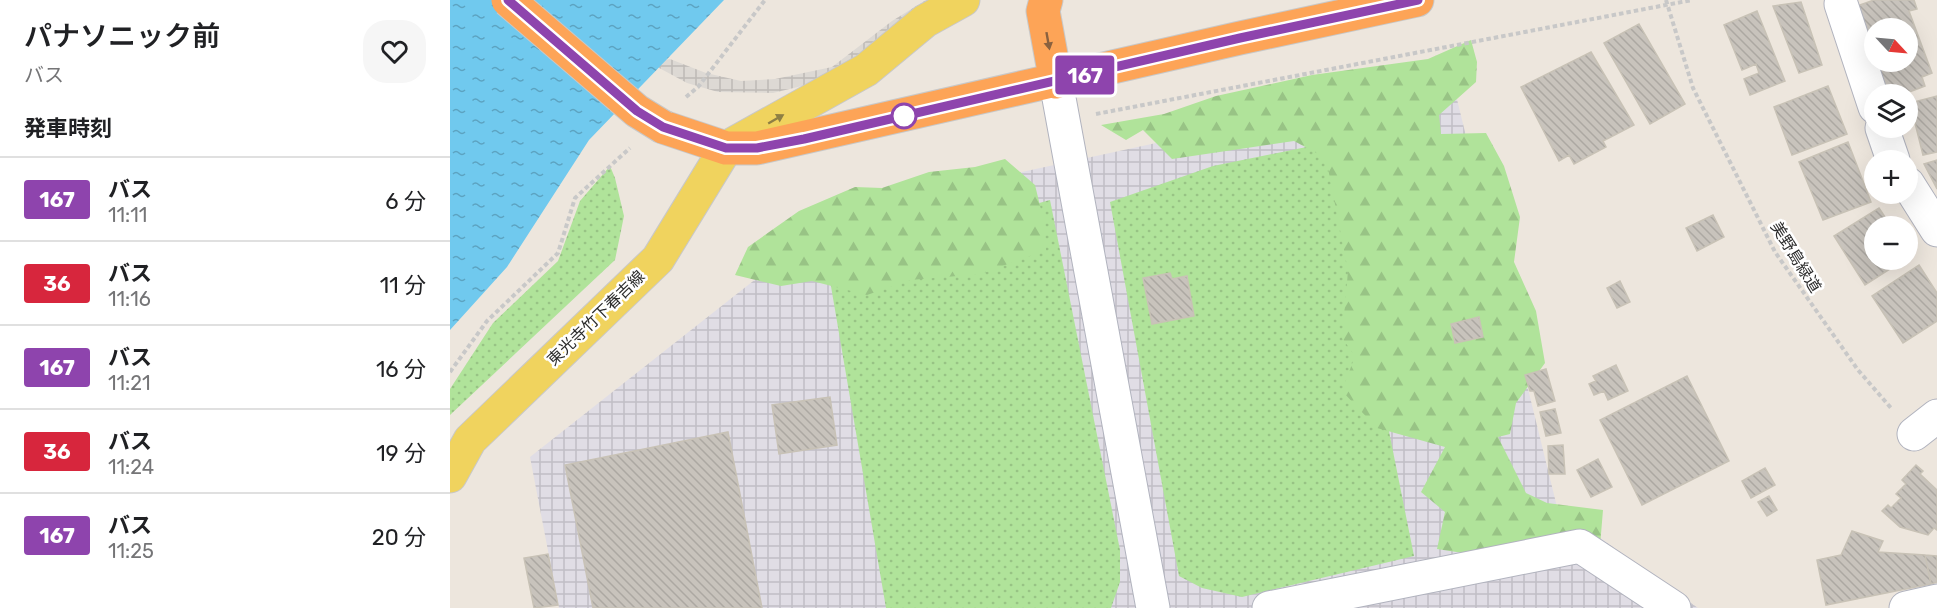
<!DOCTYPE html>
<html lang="ja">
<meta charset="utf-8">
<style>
:root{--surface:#fff;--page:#f6f6f6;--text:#202124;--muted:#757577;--line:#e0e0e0}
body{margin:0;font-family:Rubik,"Noto Sans JP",sans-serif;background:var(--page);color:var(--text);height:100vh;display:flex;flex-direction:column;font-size:22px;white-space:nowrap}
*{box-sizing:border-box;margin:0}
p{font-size:20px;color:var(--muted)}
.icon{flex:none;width:33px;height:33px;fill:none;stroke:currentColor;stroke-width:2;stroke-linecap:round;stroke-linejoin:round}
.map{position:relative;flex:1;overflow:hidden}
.drawer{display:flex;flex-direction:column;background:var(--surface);width:450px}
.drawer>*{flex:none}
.badge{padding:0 12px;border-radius:4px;font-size:21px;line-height:39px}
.needle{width:39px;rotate:116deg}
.fabs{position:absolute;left:1414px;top:18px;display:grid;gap:12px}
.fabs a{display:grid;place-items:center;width:54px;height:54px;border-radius:50%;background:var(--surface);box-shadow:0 6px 24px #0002;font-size:30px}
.map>.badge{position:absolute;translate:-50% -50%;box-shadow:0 0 0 3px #fff}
h2{padding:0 24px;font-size:22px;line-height:54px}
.round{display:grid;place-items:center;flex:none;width:63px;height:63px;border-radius:24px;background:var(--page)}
.overview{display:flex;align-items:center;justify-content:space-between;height:102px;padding:0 24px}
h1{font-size:28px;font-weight:600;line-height:45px}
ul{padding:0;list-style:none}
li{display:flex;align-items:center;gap:18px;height:84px;padding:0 24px;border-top:2px solid var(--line)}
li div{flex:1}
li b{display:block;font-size:22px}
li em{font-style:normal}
li .badge{min-width:66px;font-weight:700;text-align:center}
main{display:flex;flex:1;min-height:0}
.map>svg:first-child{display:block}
.industrial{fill:url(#industrial-grid)}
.grass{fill:url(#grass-dots)}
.forest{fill:url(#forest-firs)}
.plaza{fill:url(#plaza-grid)}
.water{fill:url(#water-ripples)}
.building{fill:url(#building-back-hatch);stroke:#c8c2b6;stroke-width:1.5}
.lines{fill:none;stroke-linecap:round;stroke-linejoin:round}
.minor-casing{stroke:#b1b3be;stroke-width:35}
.major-casing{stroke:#c8c8c8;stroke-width:35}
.highway-casing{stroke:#c8c8c8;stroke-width:35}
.path{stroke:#c8c8c8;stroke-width:4;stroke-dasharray:4.5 3;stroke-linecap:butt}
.minor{stroke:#fff;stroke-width:33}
.major{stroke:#f0d35e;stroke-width:33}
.highway{stroke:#fda457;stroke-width:33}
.highway-bridge-casing{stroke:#c8c8c8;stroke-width:35;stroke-linecap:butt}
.highway-bridge{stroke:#fda457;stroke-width:33}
.oneway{fill:#8a613f}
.oneway2{fill:#8e7f44}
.line-casing{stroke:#fff;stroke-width:14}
.line{stroke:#8e44ad;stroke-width:9}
.stop-dot{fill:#fff;stroke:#8e44ad;stroke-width:3}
.labels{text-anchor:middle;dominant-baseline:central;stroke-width:5;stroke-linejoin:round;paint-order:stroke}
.street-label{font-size:16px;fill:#2b2b2b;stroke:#fff}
</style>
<main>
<section class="drawer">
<div class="overview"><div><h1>パナソニック前</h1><p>バス</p></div><a class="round"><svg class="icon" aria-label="heart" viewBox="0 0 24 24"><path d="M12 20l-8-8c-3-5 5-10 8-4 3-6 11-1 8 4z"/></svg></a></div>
<h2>発車時刻</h2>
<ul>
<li><span class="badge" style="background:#8e44ad;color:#fff">167</span><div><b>バス</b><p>11:11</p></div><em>6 分</em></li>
<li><span class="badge" style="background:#d7263d;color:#fff">36</span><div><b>バス</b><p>11:16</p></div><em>11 分</em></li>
<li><span class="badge" style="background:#8e44ad;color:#fff">167</span><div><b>バス</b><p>11:21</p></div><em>16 分</em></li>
<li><span class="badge" style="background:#d7263d;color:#fff">36</span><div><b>バス</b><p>11:24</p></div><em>19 分</em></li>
<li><span class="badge" style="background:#8e44ad;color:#fff">167</span><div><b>バス</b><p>11:25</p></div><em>20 分</em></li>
</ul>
</section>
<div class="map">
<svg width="1487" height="608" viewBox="0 0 1487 608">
<defs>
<pattern id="industrial-grid" width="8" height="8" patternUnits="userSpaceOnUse" patternTransform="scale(1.5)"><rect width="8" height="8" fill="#e0dde5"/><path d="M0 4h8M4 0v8" fill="none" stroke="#c0bec5"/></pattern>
<pattern id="grass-dots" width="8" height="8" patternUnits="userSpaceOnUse" patternTransform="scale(1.5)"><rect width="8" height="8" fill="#b0e39a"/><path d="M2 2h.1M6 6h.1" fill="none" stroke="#98c385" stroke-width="1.8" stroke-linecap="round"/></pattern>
<pattern id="forest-firs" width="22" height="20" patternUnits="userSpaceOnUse" patternTransform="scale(1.5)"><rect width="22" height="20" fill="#b0e39a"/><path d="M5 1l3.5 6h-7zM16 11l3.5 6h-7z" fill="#98c385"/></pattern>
<pattern id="plaza-grid" width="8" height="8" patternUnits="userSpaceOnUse" patternTransform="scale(1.5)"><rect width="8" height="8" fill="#ddd9d4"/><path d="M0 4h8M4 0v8" fill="none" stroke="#bebab6"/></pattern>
<pattern id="water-ripples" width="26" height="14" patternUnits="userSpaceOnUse" patternTransform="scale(1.5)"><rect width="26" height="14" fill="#70c9ee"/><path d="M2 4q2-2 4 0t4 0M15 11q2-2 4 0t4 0" fill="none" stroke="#5ca3c1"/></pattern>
<pattern id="building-back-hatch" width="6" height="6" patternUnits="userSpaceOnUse" patternTransform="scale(1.5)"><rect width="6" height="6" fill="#c8c3bc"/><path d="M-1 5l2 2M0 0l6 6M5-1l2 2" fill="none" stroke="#aca8a2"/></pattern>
</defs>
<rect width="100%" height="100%" fill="#ede6dd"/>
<path class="industrial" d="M1002 79 1107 507 1248 608H109L80 457 392 211Z"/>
<path class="grass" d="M881 142 964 556 792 597 752 588 729 576 660 202 763 166Z
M160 166 165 178 174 216 165 260 0 415V389L43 323 108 261 130 201Z
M600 200 670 550V582L661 608H436L377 263Z"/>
<path class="forest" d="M1021 40 1027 62 1026 82 989 115 991 134 1036 133 1054 166 1070 217 1064 262 1086 311 1095 363 1066 403 1060 434 1048 437 1076 493 1097 503 1153 510 1150 546 1114 559 1084 538 1069 541 1065 569 1013 553 987 549 995 512 971 492 995 447 927 428 892 391 905 356 892 338 898 271 876 158 844 141 722 159 693 130 676 140 651 125 714 114 766 96 862 75 978 59Z
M555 159 585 185 594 222 596 250 531 274 460 280 417 295 362 281 331 286 285 275 298 247 349 211 405 187 432 188 479 172 525 167Z"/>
<path class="plaza" d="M476 0H499L393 69 356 85 323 93 268 92 237 83 200 63 220 59 256 73 291 81 325 79 382 67 442 21Z"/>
<path class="water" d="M0 0H274L139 140 57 267 0 330Z"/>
<path class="building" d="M1424 0H1464L1467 9 1459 11 1482 73 1472 77 1475 86 1454 94H1439L1427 62H1458V28H1425V56L1407 6Z
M1351 2 1372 65 1349 73 1323 6Z
M1307 11 1335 81 1300 95 1294 79 1309 73 1306 64 1292 70 1274 25Z
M1189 24 1235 104 1200 124 1154 43Z
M1141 52 1184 125 1153 141 1156 147 1124 164 1119 155 1109 161 1071 87Z
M1378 86 1397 134 1342 155 1324 107Z
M1487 96V152L1473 155 1460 103Z
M1398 142 1421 202 1373 220 1349 162Z
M1487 160V189L1474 164Z
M1429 208 1441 226H1425V260H1454L1415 285 1384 236Z
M1263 215 1274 237 1247 251 1236 228Z
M1469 265 1487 293V321L1453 343 1422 296Z
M720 273 722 279 737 276 744 316 702 324 693 278Z
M1170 281 1180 302 1167 308 1157 288Z
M1029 317 1033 337 1005 343 1001 324Z
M1166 365 1178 391 1158 400 1154 391 1144 395 1139 384 1146 381 1143 376Z
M1096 369 1105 401 1088 406 1084 391H1080L1075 375Z
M1237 376 1279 461 1192 505 1150 420Z
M380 397 387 445 329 454 322 405Z
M1105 409 1111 433 1096 436 1090 412Z
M278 432 312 608H143L115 465Z
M1113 445 1115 474H1099L1098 446Z
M1148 459 1162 487 1141 497 1127 470Z
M1466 465 1473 471 1470 474 1487 490V530L1484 528 1478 535 1450 527 1432 511 1438 505 1441 508 1451 498 1446 494 1456 484 1452 480Z
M1315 468 1325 485 1301 498 1292 481Z
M1319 496 1327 510 1317 516 1308 502Z
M1402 531 1433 541 1428 552 1475 555 1481 584 1376 605 1367 560 1391 555Z
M98 554 108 605 84 608 74 558Z
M1475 555 1487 556V582L1481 584Z"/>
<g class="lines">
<g class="minor-casing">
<path id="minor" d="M1391 4 1425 107
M606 82 703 608
M1432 128 1443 160
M1458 184 1487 230
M1464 434 1487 416
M819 608 1130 546 1224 608
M1456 608 1487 601"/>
</g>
<g class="major-casing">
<path id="major" d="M0 476 20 440 208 259 276 148 416 70 475 21 513 0"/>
</g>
<g class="highway-casing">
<path id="highway" d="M596 0 593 11 606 82
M213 127 276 148H307L790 38 967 0"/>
</g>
<path class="path" d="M1216 0 1243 88 1325 252 1408 370 1441 408
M236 97 248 87 315 0
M646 114 1242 0
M0 372 37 321 108 253 125 198 180 148"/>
<use href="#minor" class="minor"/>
<use href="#major" class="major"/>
<use href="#highway" class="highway"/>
<g class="highway-bridge-casing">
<path id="highway-bridge" d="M58 0 187 111 213 127"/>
</g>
<use href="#highway-bridge" class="highway-bridge"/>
</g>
<defs><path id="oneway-solid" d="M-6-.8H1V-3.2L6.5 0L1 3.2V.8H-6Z" transform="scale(1.5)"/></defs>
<use class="oneway" href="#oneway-solid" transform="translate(598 41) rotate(80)"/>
<use class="oneway2" href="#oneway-solid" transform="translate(326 119) rotate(-30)"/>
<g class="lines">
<g class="line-casing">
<path id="line" d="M58 0 187 111 213 127 276 148H307L354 139 790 38 968 0"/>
</g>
<use href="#line" class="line"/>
</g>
<circle class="stop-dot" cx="454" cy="116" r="12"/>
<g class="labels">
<g class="street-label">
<text transform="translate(1346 257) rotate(58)">美野島緑道</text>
<text transform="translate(146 318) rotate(-44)">東光寺竹下春吉線</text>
</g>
</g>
</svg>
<div class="fabs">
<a><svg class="needle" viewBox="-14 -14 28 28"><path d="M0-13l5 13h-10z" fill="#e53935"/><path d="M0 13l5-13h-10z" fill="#757577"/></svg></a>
<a><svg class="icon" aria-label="layers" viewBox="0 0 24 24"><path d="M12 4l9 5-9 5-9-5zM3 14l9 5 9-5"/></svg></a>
<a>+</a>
<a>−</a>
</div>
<b class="badge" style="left:635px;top:75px;background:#8e44ad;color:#fff">167</b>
</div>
</main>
